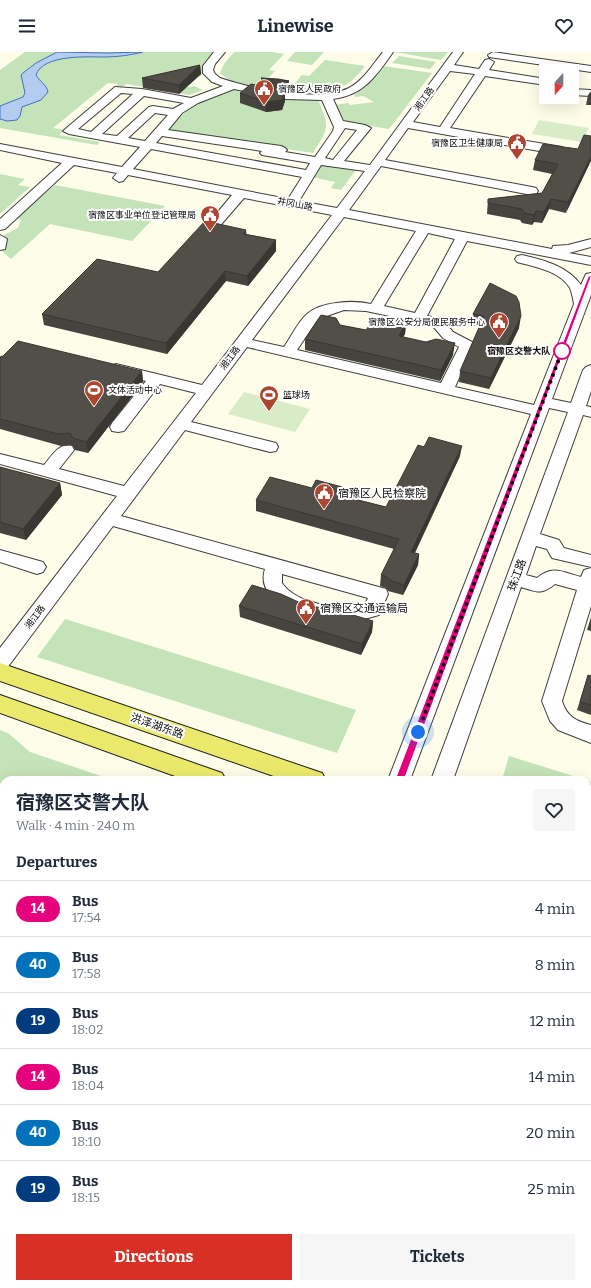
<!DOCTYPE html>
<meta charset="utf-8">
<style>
:root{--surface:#fff;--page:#f6f6f7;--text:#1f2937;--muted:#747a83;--line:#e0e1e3;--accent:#d93025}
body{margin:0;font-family:Bitter,"Noto Sans SC",serif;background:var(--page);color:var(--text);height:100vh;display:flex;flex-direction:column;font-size:15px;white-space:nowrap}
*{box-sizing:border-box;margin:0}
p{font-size:13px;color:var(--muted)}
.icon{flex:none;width:22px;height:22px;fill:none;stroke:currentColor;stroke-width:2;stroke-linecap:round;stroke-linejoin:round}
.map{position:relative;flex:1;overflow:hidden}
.side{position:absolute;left:0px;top:724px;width:591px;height:512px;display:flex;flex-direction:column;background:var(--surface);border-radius:12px 12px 0 0;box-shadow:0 4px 16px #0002}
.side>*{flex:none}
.badge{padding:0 8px;border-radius:13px;font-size:14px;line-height:26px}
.needle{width:26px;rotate:201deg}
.controls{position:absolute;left:539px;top:12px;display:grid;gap:8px}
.controls a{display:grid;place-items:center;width:40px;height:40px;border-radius:0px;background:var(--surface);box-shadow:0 4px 16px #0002;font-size:20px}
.you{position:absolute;width:20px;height:20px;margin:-10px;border:3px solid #fff;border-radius:50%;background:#1a73e8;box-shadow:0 0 0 6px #1a73e833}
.map>.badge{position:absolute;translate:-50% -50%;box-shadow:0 0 0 2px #fff}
h2{padding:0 16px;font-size:15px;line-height:36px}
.round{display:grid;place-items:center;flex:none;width:42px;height:42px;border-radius:0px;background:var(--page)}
.head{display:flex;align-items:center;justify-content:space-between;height:68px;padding:0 16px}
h1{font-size:19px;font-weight:700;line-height:30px}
.cta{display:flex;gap:8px;margin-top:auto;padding:8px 16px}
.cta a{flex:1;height:46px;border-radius:0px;background:var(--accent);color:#fff;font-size:16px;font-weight:700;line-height:46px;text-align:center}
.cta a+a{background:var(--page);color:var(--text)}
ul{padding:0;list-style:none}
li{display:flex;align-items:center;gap:12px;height:56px;padding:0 16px;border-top:1px solid var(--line)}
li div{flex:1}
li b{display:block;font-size:15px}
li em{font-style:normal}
li .badge{min-width:44px;font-weight:700;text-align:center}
header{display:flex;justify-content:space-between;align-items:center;height:52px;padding:0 16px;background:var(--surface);font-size:18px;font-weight:700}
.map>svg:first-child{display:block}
.green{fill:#c4e3b8}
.pitch{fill:#d8ecc8}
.water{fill:#b3ccf0;stroke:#4171c0}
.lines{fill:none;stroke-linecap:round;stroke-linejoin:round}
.minor-casing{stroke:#3e3e3e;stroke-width:2}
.major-casing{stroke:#1c1c1c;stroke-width:2}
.minor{fill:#fff;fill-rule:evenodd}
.major{fill:#ebe96c;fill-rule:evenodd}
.wall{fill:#47433e}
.shaded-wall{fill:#393732}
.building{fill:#524e48;stroke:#393732}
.line{fill:#e6007e;stroke:#fff}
.walk{stroke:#0b0b0b;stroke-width:4;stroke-dasharray:0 7.2}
.stop-dot{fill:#fff;stroke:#e6007e;stroke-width:2}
.labels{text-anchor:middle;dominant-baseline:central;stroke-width:4;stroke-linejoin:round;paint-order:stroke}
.far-poi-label{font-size:9px;fill:#0b0b0b;stroke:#fff;text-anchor:start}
.far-street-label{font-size:9px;fill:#0b0b0b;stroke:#fff}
.far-stop-label{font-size:9px;font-weight:bold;fill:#0b0b0b;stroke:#fff;text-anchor:end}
.poi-label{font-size:11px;fill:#0b0b0b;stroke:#fff;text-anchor:start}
.street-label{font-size:11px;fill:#0b0b0b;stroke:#fff}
</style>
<header><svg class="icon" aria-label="menu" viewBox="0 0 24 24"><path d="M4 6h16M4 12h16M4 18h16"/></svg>Linewise<svg class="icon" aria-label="heart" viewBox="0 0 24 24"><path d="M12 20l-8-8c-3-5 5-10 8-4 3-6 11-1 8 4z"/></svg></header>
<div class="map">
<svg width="591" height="1236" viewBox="0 0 591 1236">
<rect width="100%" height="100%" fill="#fdfdea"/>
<path class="green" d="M25 0H217L205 14 201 24 178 28 189 35 194 34 203 38 189 43 127 32 122 35 116 34 118 32 108 31 53 76 64 78 59 83 100 90 97 93 0 76V18Z
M234 0H272L284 2 269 18 275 19 260 35C246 35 231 31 220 21L224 12Z
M295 0H324L312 13 287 9Z
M394 0H448L441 8Z
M399 4 436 10 430 17 392 11Z
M325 8 365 14C360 20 355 27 347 32 335 40 302 44 289 38L302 23 309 24Z
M383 14 432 21 389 77 345 70 334 53 348 51 350 53 374 50 363 44 355 45 354 42 367 33Z
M234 37 318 47C329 76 330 74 313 101L167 79 192 53Z
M322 112 355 116 356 118 341 138 331 136 335 130 312 125Z
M0 122 25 127 18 133 30 135 0 162Z
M55 133 165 154 132 189 50 172 11 207 2 199 6 193 4 183 18 176 21 168 16 166Z
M65 567 356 658 337 701 37 605Z
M0 678 8 681 30 700 113 728H4V732L0 731Z
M509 704 586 728H502Z
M587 728 591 730V788L587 787Z
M587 879 591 881V948L587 946Z"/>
<path class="pitch" d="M539 68 589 76 582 90 532 82Z
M244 340 310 357 295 380 228 362Z"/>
<path class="water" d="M57 0 108 1 143 0C131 3 118 5 105 5 88 5 43 2 36 23 39 29 47 33 48 40L41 48 22 55 20 64 17 68 7 69 0 67V54L23 45 25 41 21 23 23 21 36 11Z"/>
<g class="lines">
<g class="minor-casing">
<path id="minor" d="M214 0H225L215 12 213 18 215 22 220 26C252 37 317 51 349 36 364 28 373 12 383 0H393C376 24 364 43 333 47L343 69 365 73 371 76 344 109 370 113 453 0H463L454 13 479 17 485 8 489 7 494 10 489 18 546 27V33L485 24 450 76 562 95 568 99 566 101 562 103 408 76 385 108 532 135 536 136 538 139 536 142 532 143 381 114 349 158 552 197 553 194 568 193 591 187V195L569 201 591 205V213L467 189 427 264 442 267 453 280 472 290 474 293 455 335 534 353 574 252C573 247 572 241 570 236 560 219 535 215 517 210L515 207 517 204 522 203C544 208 567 214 581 233L586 222 591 221V243L552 347 571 351 583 318 586 315 591 313V339L586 354 591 355V365L583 363 540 482 559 488 564 496 591 503V515L552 506 547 497 536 494 526 523 537 526C553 513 562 520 581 525L584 518 591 516V554L562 649C567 665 576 669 591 673V691L558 678 550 669 542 649 577 538 555 532C541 543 538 540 521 535L453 728H431L568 360 549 356 410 728H388L531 362 247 295 191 370 276 391 278 395 276 399 270 400 185 378 121 464 386 537 388 542 379 563C368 566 357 570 345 569 320 569 253 554 265 517L113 474 7 616 0 619V596L117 444 0 412V402L44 413C52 404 58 391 72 394L74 398 59 417 124 434 196 341 160 332 124 379 118 380 112 379 110 375 112 371 146 329 111 320 108 317 111 314 116 312 202 333 332 163 244 146 218 176 213 177 207 173 232 143 128 123 123 129 119 130 113 126 117 121 74 113 5 177 0 178V167L62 111 0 98V92L122 115 140 95 69 82 63 79 115 35 142 37 191 46 223 34 212 30 203 21V14ZM450 19 475 22 440 75 413 70ZM234 37 285 47 322 48 334 75 333 79 315 105 285 100 287 98 285 96 281 94 168 78 182 61 198 51ZM121 41 133 42 91 80 78 77ZM144 44 184 51 173 57 153 54 149 55 117 84 102 82ZM155 61 168 63 145 89 128 86ZM345 76 357 78 333 108 325 106ZM162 84 262 99 260 101 262 103 310 111 306 118 156 91ZM151 97 302 125 288 147 133 117ZM321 113 365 119 337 156 299 149ZM344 165 416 179 371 252C354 248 321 249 307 262 298 270 291 285 284 295L252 288ZM428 181 455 187 415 261 384 254ZM344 258 366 259 432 273 443 286 459 295 441 331 297 298 318 267ZM282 522 368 546 365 553C341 558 297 553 282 531Z
M493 0 591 14V20L489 5 488 3Z
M572 37 591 38V44L572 43Z
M0 183 7 187 5 197 0 198Z
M0 498 43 510 46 515 43 520 37 522 0 510Z
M0 792 4 793V813L0 812Z
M0 942 4 944V968L2 969 0 968Z
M0 1080 4 1082V1110L0 1108Z
M60 1232H90L88 1236H58Z
M126 1232H156L154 1236H124Z
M186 1232H216L214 1236H184Z
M245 1232H275L273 1236H243Z"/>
</g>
<g class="major-casing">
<path id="major" d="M0 611 322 721 326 728H285L0 629Z
M0 643 222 721 226 728H186L0 661Z
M587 806 591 807V831L587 829Z
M587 846 591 847V871L587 870Z"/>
</g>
<use href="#minor" class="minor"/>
<use href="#major" class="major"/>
</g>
<path class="wall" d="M200 13 201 22 179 42 143 36 142 26Z
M261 26 289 29V39L280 38 285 49 282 58 266 60 240 51V41L261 34Z
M591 39V53H586L588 43Z
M584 83 566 161 549 157 542 171 534 170 532 173 522 171 520 168 487 162 488 147 542 141 552 122 533 118 535 108 578 97Z
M246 182 276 188V199L248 234 226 229 167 302 44 273 42 262 158 220Z
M490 231 519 276 489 337 459 330 460 319 480 275 471 273 473 262Z
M406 271 405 282 403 285 453 303 440 329 305 298V287L340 273 366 278Z
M0 305 142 319 143 330 88 401 75 398 72 393 61 394 0 377Z
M460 404 415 501 419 502 418 513 403 543 388 539 386 536 380 534 381 523 394 497 256 459V448L312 436H346V445L386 455Z
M0 415 60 431 62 443 26 488 0 481Z
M305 553 373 569 372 580 361 603 240 565 239 554Z
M591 565V579L587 578Z
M588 623 591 624V663L577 658Z
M0 823 4 824V899L0 898Z
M587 1003 591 1005V1183L587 1181Z"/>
<path class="shaded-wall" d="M200 13 201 22 179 42V33Z
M285 39V49L282 58 266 60V50Z
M591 104V109L566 161 568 150Z
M551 147 549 157 542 171 544 160Z
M536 159 534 170 532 173 534 163Z
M246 178 247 188 243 182Z
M276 188V199L248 234 247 224Z
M225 219 226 229 167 302 166 291Z
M521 264 519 276 489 337 491 326Z
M406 271 405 282 398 295 399 284Z
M455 291 453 303 440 329 441 318Z
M142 319 143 330 88 401 86 390Z
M462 394 460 404 410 510 411 500Z
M60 431 62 443 26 488 23 477Z
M346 436V447L342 444Z
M419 502 418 513 403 543 404 533Z
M373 569 372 580 361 603 362 592Z
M51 1232H59L57 1236H49Z"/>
<path class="building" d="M200 13 179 33 142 26Z
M261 26 278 27 289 29Z
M251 32 285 39 282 48 266 50 240 41Z
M584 83 591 84V104L568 150 551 147 544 160 536 159 534 163 524 161 522 157 488 151V147L542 141 558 112 535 108 543 92 578 97Z
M205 169 246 178 243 182 276 188 247 224 225 219 166 291 42 262 97 207 158 220Z
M490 231 516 244 519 250 521 264 491 326 460 319 484 264 473 262Z
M321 263 336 266 340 273 366 278 374 267 382 265 406 271 399 284 426 290 436 287 455 291 441 318 305 287Z
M18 289 142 319 86 390 73 386 70 381 58 382 0 367V305L3 304Z
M429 385 462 394 411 500 419 502 404 533 390 528 387 525 381 523 399 487 256 448 270 425 312 436 316 428 346 436 342 444 386 455 418 393 424 395Z
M0 415 60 431 23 477 0 470Z
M252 533 281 542 305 553 340 559 373 569 362 592 239 554Z
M588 623 591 624V653L580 650Z
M0 823 4 824V893L0 891Z
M587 1003 591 1005V1175L587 1174Z
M0 1144 4 1146V1232H51L49 1236H4L5 1235 0 1233Z
M370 1232H453L452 1236H368Z"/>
<path class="line" d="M591 223V225L404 728 399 732 396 731 395 728 588 225Z"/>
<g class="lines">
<path class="walk" d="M418 680 564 294 562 299"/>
</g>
<defs>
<g id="civic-pin" transform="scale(1)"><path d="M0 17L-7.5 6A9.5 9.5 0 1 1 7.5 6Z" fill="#ac4631" stroke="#fff"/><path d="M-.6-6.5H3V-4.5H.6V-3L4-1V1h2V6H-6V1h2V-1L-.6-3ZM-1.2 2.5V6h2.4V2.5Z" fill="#fff"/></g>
<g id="stadium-pin" transform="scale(1)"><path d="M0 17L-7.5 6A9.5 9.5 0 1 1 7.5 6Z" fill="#ac4631" stroke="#fff"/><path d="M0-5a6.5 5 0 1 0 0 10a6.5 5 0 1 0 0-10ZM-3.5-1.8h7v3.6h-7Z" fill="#fff"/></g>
</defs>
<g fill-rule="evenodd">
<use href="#civic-pin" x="264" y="37"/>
<use href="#civic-pin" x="517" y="91"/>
<use href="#civic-pin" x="210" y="163"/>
<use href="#civic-pin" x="499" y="270"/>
<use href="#stadium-pin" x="94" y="338"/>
<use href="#stadium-pin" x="269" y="343"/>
<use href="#civic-pin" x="324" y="441"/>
<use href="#civic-pin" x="306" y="556"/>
</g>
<circle class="stop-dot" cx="562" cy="299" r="8"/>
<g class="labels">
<g class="far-poi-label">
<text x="278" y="37">宿豫区人民政府</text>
<text x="503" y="91" text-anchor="end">宿豫区卫生健康局</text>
<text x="196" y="163" text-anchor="end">宿豫区事业单位登记管理局</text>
<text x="485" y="270" text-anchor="end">宿豫区公安分局便民服务中心</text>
<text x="108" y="338">文体活动中心</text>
<text x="283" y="343">篮球场</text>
</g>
<g class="far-street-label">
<text transform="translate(424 47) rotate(-54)">湘江路</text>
<text transform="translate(295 152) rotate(11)">井冈山路</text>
<text transform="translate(230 306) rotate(-53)">湘江路</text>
<text transform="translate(35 565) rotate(-53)">湘江路</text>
</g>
<g class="far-stop-label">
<text x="550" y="299">宿豫区交警大队</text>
</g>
<g class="poi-label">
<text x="338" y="441">宿豫区人民检察院</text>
<text x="320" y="556">宿豫区交通运输局</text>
</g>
<g class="street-label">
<text transform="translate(517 523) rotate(-70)">珠江路</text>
<text transform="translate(157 674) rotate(19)">洪泽湖东路</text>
</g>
</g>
</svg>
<div class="controls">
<a><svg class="needle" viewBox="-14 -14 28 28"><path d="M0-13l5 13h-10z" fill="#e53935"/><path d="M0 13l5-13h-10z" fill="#747a83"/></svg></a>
</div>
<div class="you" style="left:418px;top:680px"></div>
<section class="side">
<div class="head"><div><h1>宿豫区交警大队</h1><p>Walk · 4 min · 240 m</p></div><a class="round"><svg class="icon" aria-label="heart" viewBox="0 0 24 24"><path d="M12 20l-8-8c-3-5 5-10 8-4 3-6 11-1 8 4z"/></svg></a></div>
<h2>Departures</h2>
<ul>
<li><span class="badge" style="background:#e6007e;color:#fff">14</span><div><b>Bus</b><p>17:54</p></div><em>4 min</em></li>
<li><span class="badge" style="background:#0072bc;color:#fff">40</span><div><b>Bus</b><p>17:58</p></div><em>8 min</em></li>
<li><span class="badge" style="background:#003b80;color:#fff">19</span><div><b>Bus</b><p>18:02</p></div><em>12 min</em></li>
<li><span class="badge" style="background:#e6007e;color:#fff">14</span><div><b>Bus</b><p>18:04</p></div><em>14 min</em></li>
<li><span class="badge" style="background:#0072bc;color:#fff">40</span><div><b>Bus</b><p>18:10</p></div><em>20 min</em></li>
<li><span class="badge" style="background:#003b80;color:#fff">19</span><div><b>Bus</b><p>18:15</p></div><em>25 min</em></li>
</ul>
<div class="cta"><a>Directions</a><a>Tickets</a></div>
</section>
</div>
